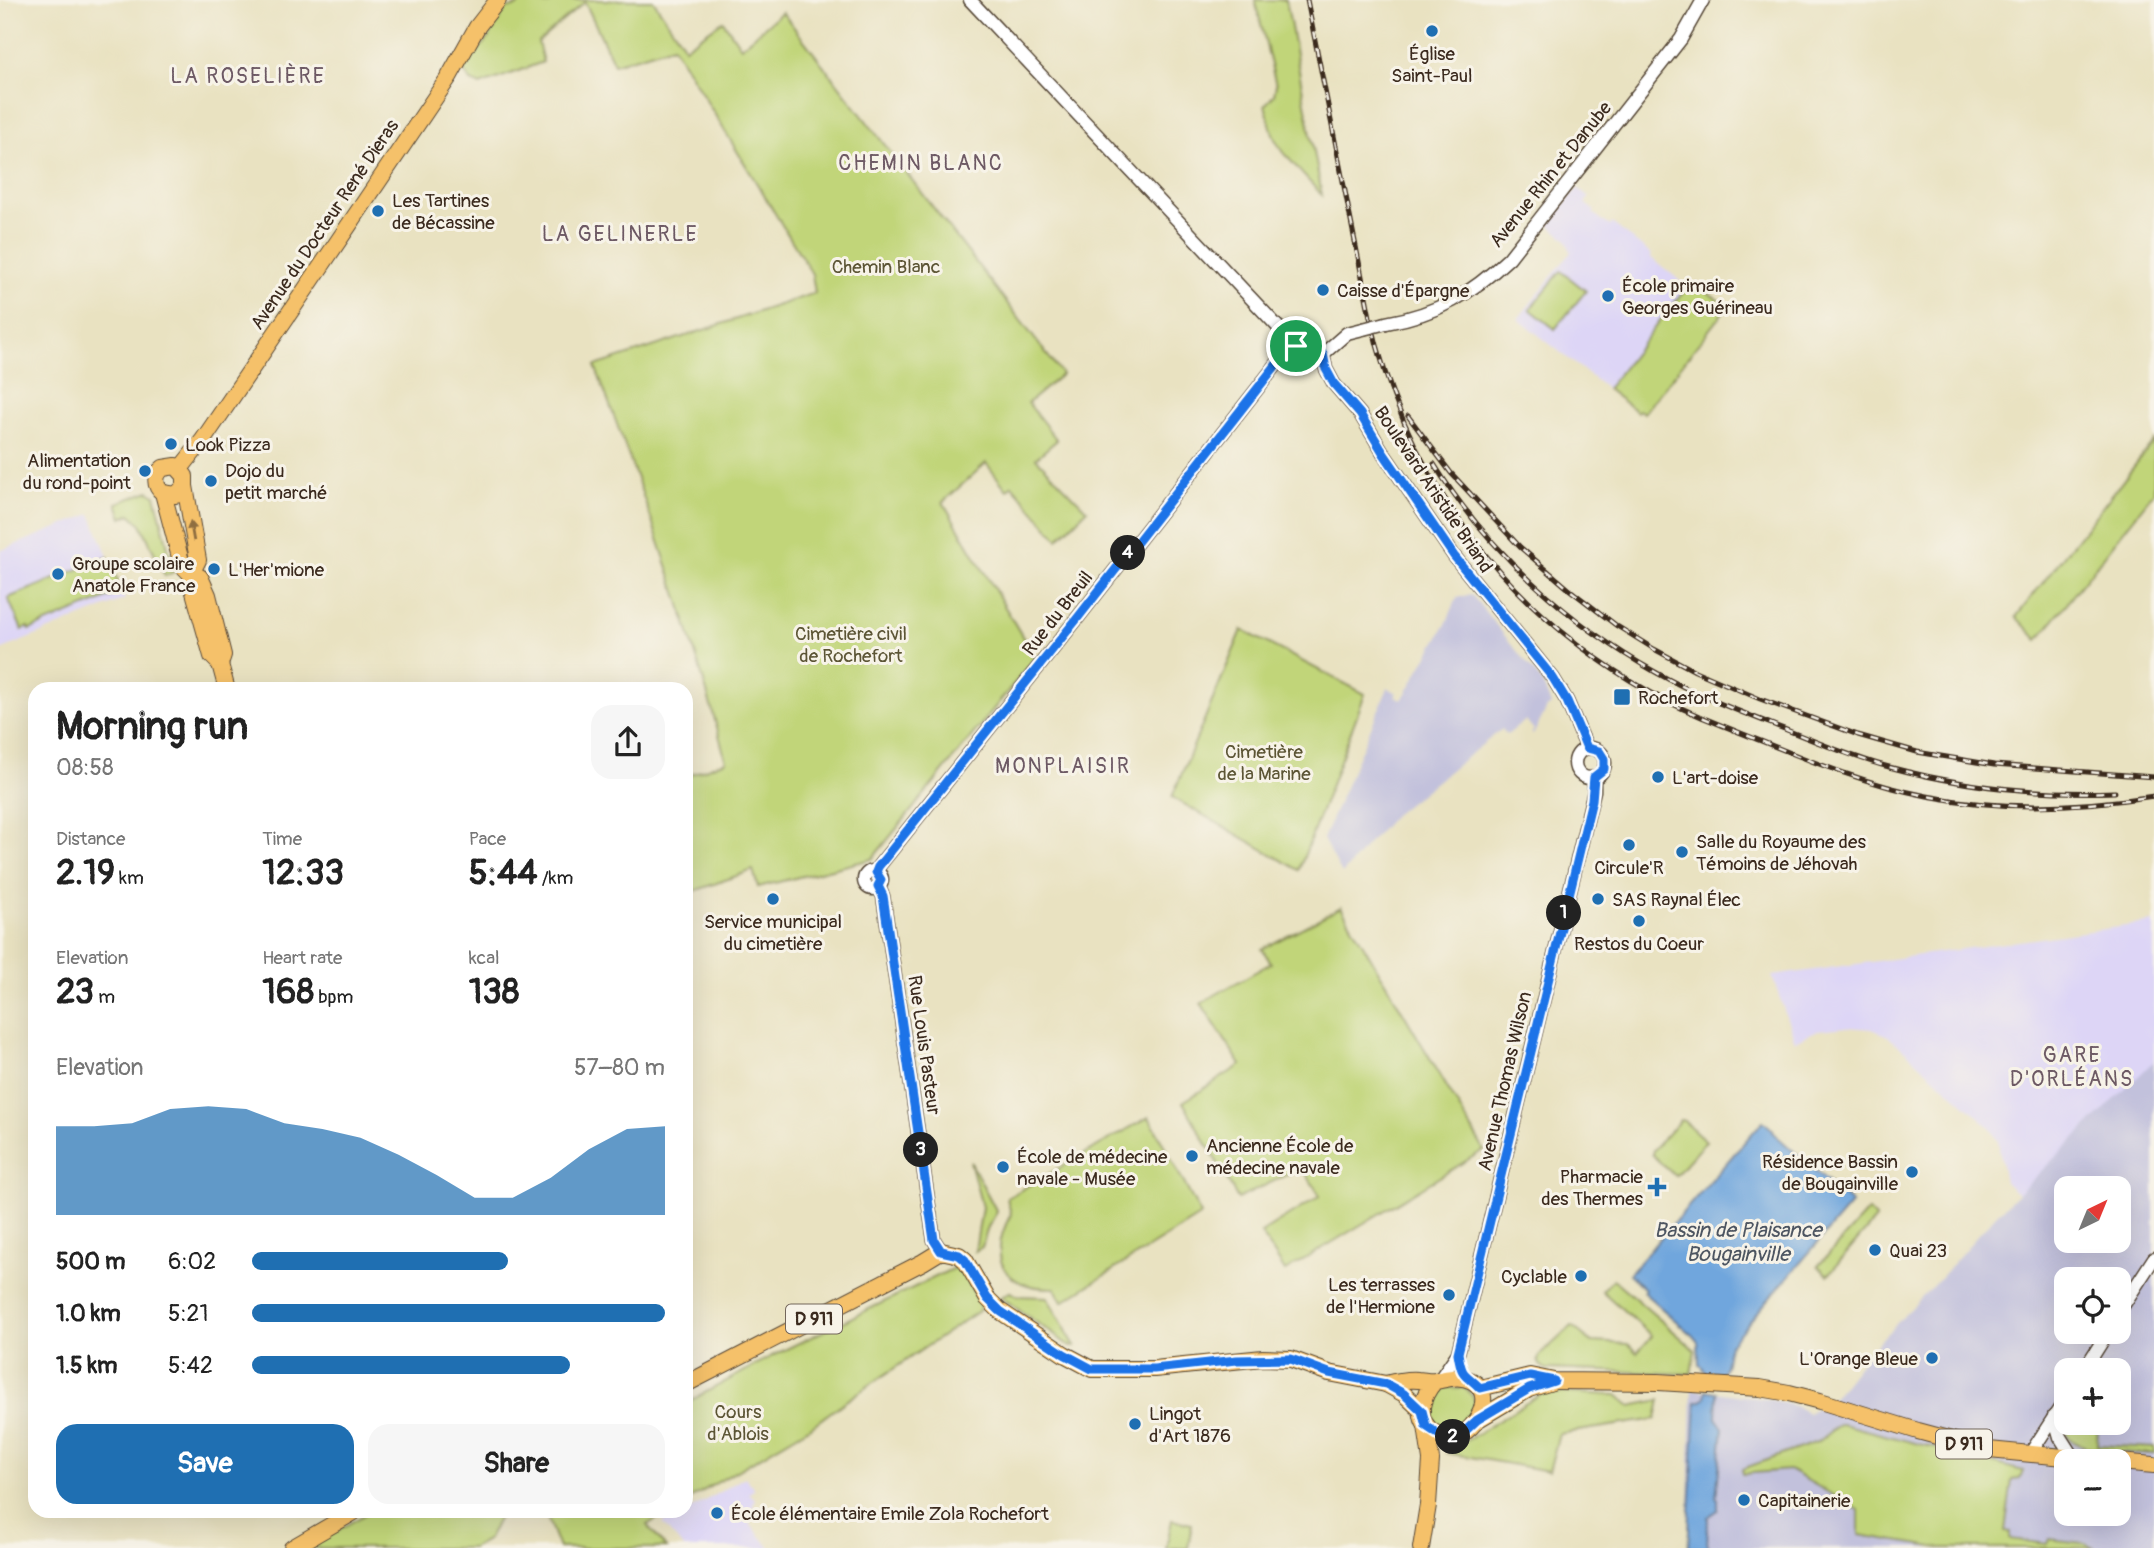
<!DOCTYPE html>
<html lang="en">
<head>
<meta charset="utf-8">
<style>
	:root { --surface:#fff; --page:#f6f6f6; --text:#222; --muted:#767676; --accent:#1f6fb2 }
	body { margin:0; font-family:Pangolin,sans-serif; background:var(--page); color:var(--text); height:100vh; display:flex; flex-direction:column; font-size:26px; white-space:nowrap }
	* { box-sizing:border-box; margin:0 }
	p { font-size:23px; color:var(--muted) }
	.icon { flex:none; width:38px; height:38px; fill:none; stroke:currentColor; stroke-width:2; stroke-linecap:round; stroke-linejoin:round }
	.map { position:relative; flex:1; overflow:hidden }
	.details { position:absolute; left:28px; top:682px; width:665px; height:836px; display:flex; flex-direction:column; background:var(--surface); border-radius:21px; box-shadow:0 7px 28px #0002 }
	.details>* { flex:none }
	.needle { width:46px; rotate:43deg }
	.controls { position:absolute; left:2054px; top:1176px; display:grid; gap:14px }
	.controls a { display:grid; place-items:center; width:77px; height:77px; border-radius:14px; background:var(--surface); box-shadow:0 7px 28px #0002; font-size:35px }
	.pin { position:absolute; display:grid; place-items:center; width:60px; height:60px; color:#fff; margin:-30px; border:4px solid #fff; border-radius:50%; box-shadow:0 2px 7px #0007 }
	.km { position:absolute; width:35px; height:35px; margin:-18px; border-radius:50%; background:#222; color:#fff; font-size:19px; line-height:35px; text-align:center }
	.round { display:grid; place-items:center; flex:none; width:74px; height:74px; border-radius:21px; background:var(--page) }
	.summary { display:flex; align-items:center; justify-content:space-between; height:119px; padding:0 28px }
	h1 { font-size:38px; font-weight:800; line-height:52px }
	.metrics { display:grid; grid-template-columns:repeat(3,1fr); gap:10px; height:119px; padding:7px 28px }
	.metrics div { display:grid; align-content:center }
	.metrics b { font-size:35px; font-weight:800 }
	.metrics small { font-size:19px; font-weight:400 }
	.metrics p { font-size:19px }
	.chart { height:196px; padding:14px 28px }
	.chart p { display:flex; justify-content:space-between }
	.chart svg { width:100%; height:126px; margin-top:7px; fill:var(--accent); opacity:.7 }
	.button { display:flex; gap:14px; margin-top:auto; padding:14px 28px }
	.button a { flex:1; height:80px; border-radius:21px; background:var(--accent); color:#fff; font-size:28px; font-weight:800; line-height:80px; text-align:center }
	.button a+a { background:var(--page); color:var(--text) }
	ul { padding:0 28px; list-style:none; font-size:23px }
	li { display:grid; grid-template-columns:112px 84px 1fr; align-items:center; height:52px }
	li i { height:18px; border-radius:9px; background:var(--accent) }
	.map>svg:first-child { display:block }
	.built { fill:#ddd5f6 }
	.industrial { fill:#c2c1dc; fill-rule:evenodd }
	.green { fill:#c1d579; stroke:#7e804c; stroke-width:2 }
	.water { fill:#6fa6dd; stroke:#55687e; stroke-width:2 }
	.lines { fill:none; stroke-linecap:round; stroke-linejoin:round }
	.minor-casing { stroke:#554636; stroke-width:15 }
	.major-casing { stroke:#554636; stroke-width:18 }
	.minor { stroke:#fff; stroke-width:12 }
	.major { stroke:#f5c16b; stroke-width:16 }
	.rail-casing { stroke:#3b2a1e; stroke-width:5 }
	.rail { stroke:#f7f3e8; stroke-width:2.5; stroke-dasharray:8; stroke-linecap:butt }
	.minor-bridge-casing { stroke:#554636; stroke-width:15; stroke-linecap:butt }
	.minor-bridge { stroke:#fff; stroke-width:12 }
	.oneway { fill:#8f6e41 }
	.route-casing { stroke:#fff; stroke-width:14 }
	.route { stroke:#1a73e8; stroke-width:9 }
	.poi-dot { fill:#1f6fb2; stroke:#f7f3e8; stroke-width:2.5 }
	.labels { text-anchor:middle; stroke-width:6; stroke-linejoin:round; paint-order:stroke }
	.shield { fill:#f7f3e8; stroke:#73665b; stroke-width:2 }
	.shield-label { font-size:18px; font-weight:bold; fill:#3b2a1e }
	.poi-label { font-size:19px; fill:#3b2a1e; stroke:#f7f3e8; text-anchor:start }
	.street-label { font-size:19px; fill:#3b2a1e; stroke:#f7f3e8 }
	.park-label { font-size:19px; fill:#5c5535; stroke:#f7f3e8 }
	.neighbourhood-label { font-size:21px; letter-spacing:2px; fill:#6d5964; stroke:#f7f3e8 }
	.water-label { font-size:21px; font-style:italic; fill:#4d5561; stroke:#f7f3e8 }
</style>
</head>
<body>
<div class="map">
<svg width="2154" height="1548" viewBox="0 0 2154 1548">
	<rect width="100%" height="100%" fill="#f7f3e8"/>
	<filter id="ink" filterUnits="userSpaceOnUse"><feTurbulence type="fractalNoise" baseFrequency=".0143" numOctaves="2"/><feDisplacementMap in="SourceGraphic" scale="14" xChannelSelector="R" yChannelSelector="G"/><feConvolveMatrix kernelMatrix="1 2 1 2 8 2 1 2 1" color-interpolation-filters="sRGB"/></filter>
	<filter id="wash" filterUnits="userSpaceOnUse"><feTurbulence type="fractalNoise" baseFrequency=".00686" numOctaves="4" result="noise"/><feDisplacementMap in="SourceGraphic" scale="28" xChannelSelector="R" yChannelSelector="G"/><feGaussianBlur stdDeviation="1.57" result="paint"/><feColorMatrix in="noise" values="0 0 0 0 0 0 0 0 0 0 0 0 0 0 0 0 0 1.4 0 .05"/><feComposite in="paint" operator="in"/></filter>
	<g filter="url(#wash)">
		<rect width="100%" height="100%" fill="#e9e2c1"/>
		<g class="built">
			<polygon points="1578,188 1589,197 1585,203 1595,211 1593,213 1610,226 1612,223 1652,255 1650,257 1688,287 1607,389 1518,319 1571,252 1566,239 1548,224"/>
			<polygon points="91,514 125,599 0,650 0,551"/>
			<polygon points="2154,922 2154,1072 2030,1205 2005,1182 1998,1141 1989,1126 1888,1036 1872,1029 1847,1027 1818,1030 1795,1041 1772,976"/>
			<polygon points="745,1477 755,1489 749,1493 755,1499 752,1510 744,1516 770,1548 684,1548 662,1523 675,1516 676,1518"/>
		</g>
		<g class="industrial">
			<polygon points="1471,594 1542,682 1551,705 1547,708 1533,735 1531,733 1534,730 1526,720 1507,735 1502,729 1394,815 1342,874 1323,839 1388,688 1397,693 1395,696 1402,700 1446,624 1457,598"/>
			<path d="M 2154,1061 L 2154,1548 L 1688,1548 L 1692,1389 L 1772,1400 L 1795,1406 L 1808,1413 L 1834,1397 L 1869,1352 L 1930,1289 L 1996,1215 ZM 2067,1188 L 2119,1188 L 2119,1241 L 2067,1241 ZM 2067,1279 L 2119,1279 L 2119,1332 L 2067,1332 ZM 2067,1370 L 2119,1370 L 2119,1423 L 2067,1423 ZM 2067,1461 L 2119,1461 L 2119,1514 L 2067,1514 Z"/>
		</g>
		<g class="green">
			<path d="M 522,0 L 537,0 L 546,5 L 550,4 L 551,0 L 653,0 L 685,47 L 723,21 L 741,47 L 782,12 L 1062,374 L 1028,403 L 1057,440 L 1036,458 L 1087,510 L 1058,539 L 1012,485 L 1007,490 L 986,463 L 943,502 L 1035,658 L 872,859 L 758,887 L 753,870 L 686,894 L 686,776 L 726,761 C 691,627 645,496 595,366 L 815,293 L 812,274 L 673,46 L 614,64 L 585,2 L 538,42 L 543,62 L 480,85 L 471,81 L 464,72 L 464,67 L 489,37 L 506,9 L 517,6 Z"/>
			<path d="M 1255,0 L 1286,0 L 1322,195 C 1306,178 1290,162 1277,143 C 1271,133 1269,117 1265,105 L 1274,95 L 1276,85 Z"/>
			<polygon points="1561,271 1586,291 1555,329 1530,309"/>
			<polygon points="1696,283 1727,307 1644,413 1639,410 1637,412 1607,389 1672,305 1688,287"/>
			<polygon points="2154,441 2154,492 2038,640 2016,617"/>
			<polygon points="149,491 155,495 174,572 165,576 141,524 130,514 122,518 117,503"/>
			<polygon points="108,557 122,592 29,630 28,627 22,630 8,598"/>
			<polygon points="1242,630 1365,694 1299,870 1172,797"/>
			<polygon points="1341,907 1484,1150 1285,1271 1261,1233 1320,1196 1302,1167 1238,1199 1183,1102 1241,1065 1201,1003 1271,963 1262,949"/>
			<path d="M 1149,1117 L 1201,1215 L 1062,1302 L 1055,1288 C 1004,1289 986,1260 1011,1214 L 1007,1198 Z"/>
			<polygon points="1680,1120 1684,1121 1706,1141 1675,1176 1652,1155 1653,1150"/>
			<polygon points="970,1161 997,1212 988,1227 982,1247 975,1251 982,1207"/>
			<polygon points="1868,1211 1876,1219 1828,1275 1818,1266"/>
			<polygon points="958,1266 981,1304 979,1311 843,1403 812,1426 686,1501 686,1403 774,1355"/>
			<polygon points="1613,1279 1695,1350 1691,1374 1546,1369 1540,1365 1538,1359 1540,1355 1572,1326 1592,1342 1628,1344 1637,1353 1652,1336 1602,1291"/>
			<polygon points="1010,1292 1018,1296 1047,1297 1075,1346 1071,1347 1001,1297"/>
			<path d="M 1443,1387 L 1464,1388 C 1488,1406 1468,1420 1450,1431 C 1426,1424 1428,1414 1433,1392 Z"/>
			<polygon points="1544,1392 1617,1395 1630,1406 1660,1400 1656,1419 1559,1434 1549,1471 1447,1453"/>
			<path d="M 2067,1420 L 2067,1423 L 2098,1423 L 2097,1445 L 2154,1448 L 2154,1454 C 2135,1452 2051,1455 2067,1420 Z"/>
			<polygon points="1842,1424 2023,1471 2020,1479 2012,1480 2005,1531 2011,1532 2010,1539 2047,1544 2049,1539 2084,1543 2093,1548 1939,1548 1859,1535 1859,1510 1789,1470 1742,1474 1742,1469 1817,1442 1837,1426"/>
			<polygon points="369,1512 496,1512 499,1517 488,1539 472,1548 307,1548"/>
			<polygon points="545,1512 668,1512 647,1525 666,1548 559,1548"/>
			<polygon points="1172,1520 1192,1524 1188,1548 1166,1548"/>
		</g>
		<g class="water">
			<path d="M 1763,1121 L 1773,1130 L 1772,1132 L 1852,1203 L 1730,1344 C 1725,1354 1729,1365 1721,1373 L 1706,1374 L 1702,1366 L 1699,1365 L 1698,1342 L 1693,1336 L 1643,1292 L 1645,1289 L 1629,1274 Z"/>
			<polygon points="1706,1390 1717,1392 1716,1418 1723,1428 1716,1498 1718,1500 1718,1510 1708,1517 1707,1548 1688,1548 1696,1402 1700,1402 1705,1398"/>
		</g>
	</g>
	<g filter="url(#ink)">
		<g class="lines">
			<g class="minor-casing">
				<g id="minor">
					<polyline points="970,0 1296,346 1310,352 1323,354"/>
					<path d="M 1386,323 C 1438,314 1471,294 1509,258 L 1681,39 L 1703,0"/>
					<polyline points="1323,354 1326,369 1334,384 1360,414 1384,454 1454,556 1553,678 1567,701 1587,748"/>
					<polyline points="1323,354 1347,333 1363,329"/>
					<circle cx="1590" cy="763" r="15"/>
					<circle cx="873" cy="880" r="9"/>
					<polyline points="876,872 878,867 1076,620 1287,351 1296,346"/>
					<polyline points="878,886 883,896 934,1240 941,1251"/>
					<polyline points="2119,1312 2154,1258"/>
					<polyline points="2084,1370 2108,1332"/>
					<polyline points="1440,1379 1458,1353 1594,791 1594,777"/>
					<polyline points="2054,1416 2060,1437 2074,1459"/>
					<polyline points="2030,1454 2067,1397"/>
				</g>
			</g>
			<g class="major-casing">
				<g id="major">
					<polyline points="180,469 203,440 322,265 449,77 477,27 498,0"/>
					<polyline points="185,486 198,560 191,574 194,592 212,656 220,664 227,690"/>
					<path d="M 163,493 L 176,495 L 185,486 L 185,476 L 176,466 L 163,468 C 154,475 154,486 163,493 L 182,565 L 191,574 L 200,577 L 208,595 L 223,655 L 220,664"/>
					<polyline points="686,1384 923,1262 941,1251 959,1255 965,1260 987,1298 1000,1311 1064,1354 1092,1369 1154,1369 1263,1358 1291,1359 1329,1373 1386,1384 1404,1394 1422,1411"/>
					<path d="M 1386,1384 C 1397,1381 1407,1379 1418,1380 C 1423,1380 1430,1382 1435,1381 C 1447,1379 1459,1374 1472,1381 C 1496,1394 1477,1431 1456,1436 C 1449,1438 1441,1436 1435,1433 C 1413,1420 1422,1396 1435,1381"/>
					<polyline points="1480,1388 1530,1376 1554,1381 1658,1382 1760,1388 1789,1393 1820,1401 1918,1431 1989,1450 2107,1461"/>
					<polyline points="1477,1420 1529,1389 1552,1382"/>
					<polyline points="2119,1462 2154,1465"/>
					<polyline points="292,1548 354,1512"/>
					<polyline points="1421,1548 1428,1505 1431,1460 1426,1426"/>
				</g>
			</g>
			<use href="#minor" class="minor"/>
			<use href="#major" class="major"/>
			<g class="rail-casing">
				<g id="rail">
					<path d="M 1307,0 L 1370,317 C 1406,478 1506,611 1650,692 C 1685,712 1724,726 1761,741 C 1815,763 1870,785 1927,796 C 2003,811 2078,808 2154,796"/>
					<polyline points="1408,416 1451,473 1520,547 1570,590 1617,626 1654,649 1695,671 1760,699 1858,735 1917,752 1994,765 2154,777"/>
					<path d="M 1434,464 C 1487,550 1570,625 1657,673 C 1696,695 1738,711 1779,727 C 1815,741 1851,757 1889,767 C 1963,787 2039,795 2115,792"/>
				</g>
			</g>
			<use href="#rail" class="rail"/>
			<g class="minor-bridge-casing">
				<polyline id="minor-bridge" points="1363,329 1386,323"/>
			</g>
			<use href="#minor-bridge" class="minor-bridge"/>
		</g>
		<defs><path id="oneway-solid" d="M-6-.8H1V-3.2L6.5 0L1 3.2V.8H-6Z" transform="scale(1.75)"/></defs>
		<use class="oneway" href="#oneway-solid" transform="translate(192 531) rotate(-100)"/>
	</g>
	<g class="lines" filter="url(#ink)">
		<g class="route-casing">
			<path id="route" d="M 1296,346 L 1310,352 L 1323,354 L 1326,369 L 1334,384 L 1360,414 L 1384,454 L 1454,556 L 1553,678 L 1567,701 L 1587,748 L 1599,751 L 1604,759 L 1604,769 L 1594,777 L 1592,800 L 1458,1353 C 1462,1378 1464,1372 1480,1388 L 1530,1376 L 1554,1381 L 1529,1389 L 1477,1420 L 1462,1434 L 1449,1437 L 1441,1436 L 1426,1426 L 1422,1411 L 1404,1394 L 1386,1384 L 1329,1373 L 1291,1359 L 1237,1360 L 1154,1369 L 1092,1369 L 1064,1354 L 1000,1311 L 987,1298 L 965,1260 L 959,1255 L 941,1251 L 934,1240 L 883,896 L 878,886 L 881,880 L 876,872 L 878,867 L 1076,620 L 1287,351 Z"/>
		</g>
		<use href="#route" class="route"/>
	</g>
	<g class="poi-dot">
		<circle cx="1432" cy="31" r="7"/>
		<circle cx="378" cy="211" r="7"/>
		<circle cx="1323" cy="290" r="7"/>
		<circle cx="1608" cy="296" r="7"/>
		<circle cx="171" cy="444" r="7"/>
		<circle cx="145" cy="471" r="7"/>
		<circle cx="211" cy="481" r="7"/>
		<circle cx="214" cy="569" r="7"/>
		<circle cx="58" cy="574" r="7"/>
		<rect x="1613" y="688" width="18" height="18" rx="3.5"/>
		<circle cx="1658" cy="777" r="7"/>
		<circle cx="1629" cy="845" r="7"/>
		<circle cx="1682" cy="852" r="7"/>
		<circle cx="773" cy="899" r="7"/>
		<circle cx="1598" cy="899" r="7"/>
		<circle cx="1639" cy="921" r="7"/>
		<circle cx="1192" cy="1156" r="7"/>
		<circle cx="1003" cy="1167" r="7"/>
		<circle cx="1912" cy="1172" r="7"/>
		<path d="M1653.5 1176.5h7v7h7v7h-7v7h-7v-7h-7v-7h7z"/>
		<circle cx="1875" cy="1250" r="7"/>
		<circle cx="1581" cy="1276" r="7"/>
		<circle cx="1449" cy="1295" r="7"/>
		<circle cx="1932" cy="1358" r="7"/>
		<circle cx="1135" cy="1424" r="7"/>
		<circle cx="1744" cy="1500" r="7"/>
		<circle cx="717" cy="1513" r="7"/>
	</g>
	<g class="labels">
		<g class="shield">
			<rect x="786" y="1304.5" width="56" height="29" rx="5"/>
			<rect x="1936" y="1429.5" width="56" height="29" rx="5"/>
		</g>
		<g class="shield-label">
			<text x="814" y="1325">D 911</text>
			<text x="1964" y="1450">D 911</text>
		</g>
		<g class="poi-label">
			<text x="1432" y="60" text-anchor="middle">Église<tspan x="1432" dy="22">Saint-Paul</tspan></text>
			<text x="392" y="207">Les Tartines<tspan x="392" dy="22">de Bécassine</tspan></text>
			<text x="1622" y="292">École primaire<tspan x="1622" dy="22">Georges Guérineau</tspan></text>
			<text x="1337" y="297">Caisse d'Épargne</text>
			<text x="185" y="451">Look Pizza</text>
			<text x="131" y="467" text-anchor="end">Alimentation<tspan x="131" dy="22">du rond-point</tspan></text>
			<text x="225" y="477">Dojo du<tspan x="225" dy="22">petit marché</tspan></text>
			<text x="72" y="570">Groupe scolaire<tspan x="72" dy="22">Anatole France</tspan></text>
			<text x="228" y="576">L'Her'mione</text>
			<text x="1638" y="704">Rochefort</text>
			<text x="1672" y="784">L'art-doise</text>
			<text x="1696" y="848">Salle du Royaume des<tspan x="1696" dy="22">Témoins de Jéhovah</tspan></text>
			<text x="1629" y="874" text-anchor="middle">Circule'R</text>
			<text x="1612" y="906">SAS Raynal Élec</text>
			<text x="773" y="928" text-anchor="middle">Service municipal<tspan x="773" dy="22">du cimetière</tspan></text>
			<text x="1639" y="950" text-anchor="middle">Restos du Coeur</text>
			<text x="1206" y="1152">Ancienne École de<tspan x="1206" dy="22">médecine navale</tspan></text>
			<text x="1017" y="1163">École de médecine<tspan x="1017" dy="22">navale - Musée</tspan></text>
			<text x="1898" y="1168" text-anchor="end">Résidence Bassin<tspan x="1898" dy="22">de Bougainville</tspan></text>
			<text x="1643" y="1183" text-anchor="end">Pharmacie<tspan x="1643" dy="22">des Thermes</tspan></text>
			<text x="1889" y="1257">Quai 23</text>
			<text x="1567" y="1283" text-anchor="end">Cyclable</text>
			<text x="1435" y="1291" text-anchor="end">Les terrasses<tspan x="1435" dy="22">de l'Hermione</tspan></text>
			<text x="1918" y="1365" text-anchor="end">L'Orange Bleue</text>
			<text x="1149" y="1420">Lingot<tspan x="1149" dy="22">d'Art 1876</tspan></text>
			<text x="1758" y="1507">Capitainerie</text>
			<text x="731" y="1520">École élémentaire Emile Zola Rochefort</text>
		</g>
		<g class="street-label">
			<text transform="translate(1550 174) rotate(-51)" y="7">Avenue Rhin et Danube</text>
			<text transform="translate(324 224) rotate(-56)" y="7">Avenue du Docteur René Dieras</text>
			<text transform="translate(1434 489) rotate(56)" y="7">Boulevard Aristide Briand</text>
			<text transform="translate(1057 613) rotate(-52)" y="7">Rue du Breuil</text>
			<text transform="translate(925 1045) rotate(82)" y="7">Rue Louis Pasteur</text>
			<text transform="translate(1504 1081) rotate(-77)" y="7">Avenue Thomas Wilson</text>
		</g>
		<g class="park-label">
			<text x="886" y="273">Chemin Blanc</text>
			<text x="851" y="640">Cimetière civil<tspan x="851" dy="22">de Rochefort</tspan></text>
			<text x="1264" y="758">Cimetière<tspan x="1264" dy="22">de la Marine</tspan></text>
			<text x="738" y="1418">Cours<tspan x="738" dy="22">d'Ablois</tspan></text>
		</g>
		<g class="neighbourhood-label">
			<text x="248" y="83">LA ROSELIÈRE</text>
			<text x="921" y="170">CHEMIN BLANC</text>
			<text x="620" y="241">LA GELINERLE</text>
			<text x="1063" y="773">MONPLAISIR</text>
			<text x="2072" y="1062">GARE<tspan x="2072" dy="24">D'ORLÉANS</tspan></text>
		</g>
		<g class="water-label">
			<text x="1738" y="1237">Bassin de Plaisance<tspan x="1738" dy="24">Bougainville</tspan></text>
		</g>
	</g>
</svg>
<div class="controls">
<a><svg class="needle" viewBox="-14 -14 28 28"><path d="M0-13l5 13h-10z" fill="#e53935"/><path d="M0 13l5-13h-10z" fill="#767676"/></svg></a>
<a><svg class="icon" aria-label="locate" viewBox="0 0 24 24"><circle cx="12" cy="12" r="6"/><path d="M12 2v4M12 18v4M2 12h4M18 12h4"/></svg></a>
<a>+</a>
<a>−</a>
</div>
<div class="pin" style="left:1296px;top:346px;background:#1e9e55"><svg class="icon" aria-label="arrive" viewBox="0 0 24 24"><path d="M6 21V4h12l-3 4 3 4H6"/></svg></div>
<b class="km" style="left:1564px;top:913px">1</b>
<b class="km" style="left:1453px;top:1437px">2</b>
<b class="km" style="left:921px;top:1150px">3</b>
<b class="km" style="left:1128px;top:553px">4</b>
<section class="details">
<div class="summary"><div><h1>Morning run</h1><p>08:58</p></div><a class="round"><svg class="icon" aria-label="share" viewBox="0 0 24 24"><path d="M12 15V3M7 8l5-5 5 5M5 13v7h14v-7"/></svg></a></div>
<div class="metrics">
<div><p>Distance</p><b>2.19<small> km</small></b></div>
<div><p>Time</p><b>12:33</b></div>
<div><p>Pace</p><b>5:44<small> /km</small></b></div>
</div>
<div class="metrics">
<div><p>Elevation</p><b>23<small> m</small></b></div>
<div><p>Heart rate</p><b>168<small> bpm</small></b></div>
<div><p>kcal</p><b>138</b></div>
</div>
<div class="chart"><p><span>Elevation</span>57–80 m</p>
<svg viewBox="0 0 160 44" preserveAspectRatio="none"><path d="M0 44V13L10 13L20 12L30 7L40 6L50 7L60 12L70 14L80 17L90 23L100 30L110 38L120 38L130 31L140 21L150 14L160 13V44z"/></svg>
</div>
<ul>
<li><b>500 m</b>6:02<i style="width:62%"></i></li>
<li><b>1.0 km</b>5:21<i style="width:100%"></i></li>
<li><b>1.5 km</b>5:42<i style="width:77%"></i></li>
</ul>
<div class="button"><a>Save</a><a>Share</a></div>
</section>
</div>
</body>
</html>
